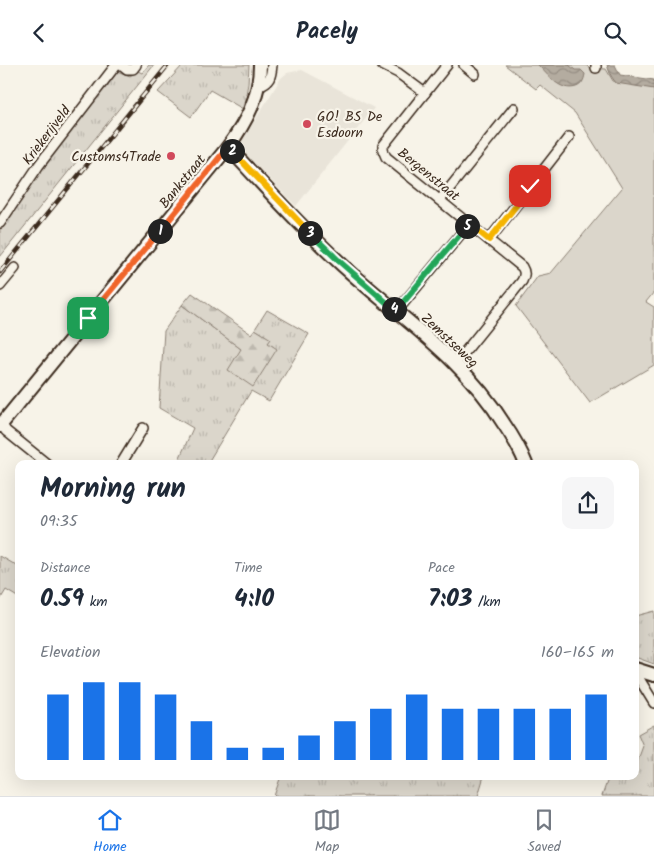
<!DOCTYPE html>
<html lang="en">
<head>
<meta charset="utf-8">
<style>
	:root { --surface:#fff; --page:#f6f6f7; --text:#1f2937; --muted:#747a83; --line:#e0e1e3; --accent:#1a73e8 }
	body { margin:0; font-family:Kalam,sans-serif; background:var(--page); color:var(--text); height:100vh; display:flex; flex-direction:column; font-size:19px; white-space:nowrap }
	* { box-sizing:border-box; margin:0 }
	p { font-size:16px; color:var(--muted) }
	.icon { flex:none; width:28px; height:28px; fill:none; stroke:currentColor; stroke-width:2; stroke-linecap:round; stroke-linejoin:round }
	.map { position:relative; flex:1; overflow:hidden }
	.sheet { position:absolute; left:15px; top:395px; width:624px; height:320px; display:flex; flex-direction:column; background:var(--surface); border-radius:10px; box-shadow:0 5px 20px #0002 }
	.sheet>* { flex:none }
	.pin { position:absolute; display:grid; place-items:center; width:42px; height:42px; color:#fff; margin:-21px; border-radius:10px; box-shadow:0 2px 8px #0006 }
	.km { position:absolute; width:25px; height:25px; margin:-12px; border-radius:50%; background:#222; color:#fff; font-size:14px; line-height:25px; text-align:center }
	.round { display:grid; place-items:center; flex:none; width:52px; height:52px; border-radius:10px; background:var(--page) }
	.summary { display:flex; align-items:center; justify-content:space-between; height:85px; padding:0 25px }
	h1 { font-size:28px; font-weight:800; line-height:38px }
	.stats { display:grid; grid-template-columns:repeat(3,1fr); gap:8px; height:85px; padding:5px 25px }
	.stats div { display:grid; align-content:center }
	.stats b { font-size:25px; font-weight:800 }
	.stats small { font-size:14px; font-weight:400 }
	.stats p { font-size:14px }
	.chart { height:140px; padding:10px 25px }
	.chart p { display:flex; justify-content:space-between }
	.chart svg { width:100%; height:90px; margin-top:5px; stroke:var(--accent); stroke-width:6 }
	header { display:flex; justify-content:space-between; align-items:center; height:65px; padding:0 25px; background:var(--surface); font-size:22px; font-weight:800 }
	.tab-bar { display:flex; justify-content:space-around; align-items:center; height:70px; border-top:1px solid var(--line); background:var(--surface); font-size:14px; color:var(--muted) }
	.tab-bar a { display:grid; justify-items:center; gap:2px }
	.tab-bar .current { color:var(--accent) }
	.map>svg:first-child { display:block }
	.built { fill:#e9e4d9 }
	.grass { fill:url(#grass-tufts); stroke:#8b8074 }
	.forest { fill:url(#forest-firs); stroke:#8b8074 }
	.green { fill:#dbd6cb; stroke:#8b8074 }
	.water { fill:url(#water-waves); stroke:#84786c }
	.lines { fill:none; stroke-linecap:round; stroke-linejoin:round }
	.street-casing { stroke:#3b2a1e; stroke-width:12 }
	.secondary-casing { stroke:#3b2a1e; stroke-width:16 }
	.street { stroke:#f7f3e8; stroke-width:9 }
	.secondary { stroke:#f7f3e8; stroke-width:12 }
	.rail-casing { stroke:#3b2a1e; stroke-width:4.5 }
	.rail { stroke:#f7f3e8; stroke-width:2.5; stroke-dasharray:8; stroke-linecap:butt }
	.split-1-casing { stroke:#fff; stroke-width:10 }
	.split-2-casing { stroke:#fff; stroke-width:10 }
	.split-3-casing { stroke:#fff; stroke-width:10 }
	.split-4-casing { stroke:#fff; stroke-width:10 }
	.split-5-casing { stroke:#fff; stroke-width:10 }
	.split-6-casing { stroke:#fff; stroke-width:10 }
	.split-1 { stroke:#f0652b; stroke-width:6 }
	.split-2 { stroke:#f0652b; stroke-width:6 }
	.split-3 { stroke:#f5b400; stroke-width:6 }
	.split-4 { stroke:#22a559; stroke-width:6 }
	.split-5 { stroke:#22a559; stroke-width:6 }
	.split-6 { stroke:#f5b400; stroke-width:6 }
	.poi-dot { fill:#d1495b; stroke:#f7f3e8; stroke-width:2 }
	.labels { text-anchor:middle; stroke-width:4.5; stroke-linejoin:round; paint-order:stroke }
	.poi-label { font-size:14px; fill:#3b2a1e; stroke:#f7f3e8; text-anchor:start }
	.street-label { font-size:14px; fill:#3b2a1e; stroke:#f7f3e8 }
</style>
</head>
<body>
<header><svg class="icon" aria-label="back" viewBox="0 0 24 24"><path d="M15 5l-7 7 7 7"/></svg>Pacely<svg class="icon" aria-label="search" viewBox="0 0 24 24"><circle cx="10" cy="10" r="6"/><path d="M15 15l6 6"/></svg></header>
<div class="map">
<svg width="654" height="731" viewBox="0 0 654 731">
	<defs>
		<pattern id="grass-tufts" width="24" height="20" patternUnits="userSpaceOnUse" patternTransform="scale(1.25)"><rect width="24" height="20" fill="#dbd6cb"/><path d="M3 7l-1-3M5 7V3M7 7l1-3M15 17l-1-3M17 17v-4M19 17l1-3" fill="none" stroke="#bdb8ae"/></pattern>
		<pattern id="forest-firs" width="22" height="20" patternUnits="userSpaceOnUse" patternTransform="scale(1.25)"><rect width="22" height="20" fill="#dbd6cb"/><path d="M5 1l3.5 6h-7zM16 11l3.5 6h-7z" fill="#bdb8ae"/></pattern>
		<pattern id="water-waves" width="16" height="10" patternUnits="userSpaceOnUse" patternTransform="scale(1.25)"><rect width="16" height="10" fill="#b4aca0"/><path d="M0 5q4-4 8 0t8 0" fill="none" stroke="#948c82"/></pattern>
	</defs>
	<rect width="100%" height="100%" fill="#f7f3e8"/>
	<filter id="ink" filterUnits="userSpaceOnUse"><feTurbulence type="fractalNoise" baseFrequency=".02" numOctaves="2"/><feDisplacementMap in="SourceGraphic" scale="10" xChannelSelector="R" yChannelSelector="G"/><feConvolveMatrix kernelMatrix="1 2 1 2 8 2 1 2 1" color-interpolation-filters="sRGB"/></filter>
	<g filter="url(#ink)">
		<polygon class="built" points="302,5 374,43 296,141 243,87 241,78 281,13 287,8"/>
		<g class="grass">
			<polygon points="149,0 154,0 0,192 0,163 52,89 117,6 130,11 138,6 142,8"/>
			<polygon points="183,0 249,0 248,19 243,44 210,25 191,52 158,27"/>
			<polygon points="182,240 241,284 268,278 270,274 255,264 267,245 309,269 269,336 251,326 207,399 177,399 193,363 159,343 164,266"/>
			<polygon points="0,491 19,502 19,533 6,525 0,535"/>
			<polygon points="654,546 654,599 635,592 635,551"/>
			<polygon points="654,660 654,731 602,731 609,711 635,711 635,703 643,681 638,669"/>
			<polygon points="281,711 484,711 478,731 274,731"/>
		</g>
		<polygon class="forest" points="192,228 251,269 255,264 271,274 268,278 277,284 253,322 228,305 241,284 182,240"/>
		<polygon class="green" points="505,0 586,0 589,3 606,4 613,16 654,23 654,227 646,237 654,242 654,300 590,338 516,241 538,211 551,208 622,123 575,48 540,20 536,24"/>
		<g class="water">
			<path d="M 538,0 L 569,0 L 575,5 L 581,5 L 585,9 C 584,15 582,20 576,22 C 560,27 548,10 538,0 Z"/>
			<polygon points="607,0 615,0 620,10 654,15 654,24 616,18 611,11"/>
		</g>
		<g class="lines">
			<g class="street-casing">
				<g id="street">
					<polyline points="122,0 127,4 133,4 136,0"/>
					<polyline points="382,0 398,8 425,28"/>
					<path d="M 447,0 L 383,81 L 383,85 L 386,92 L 522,202 C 525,207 525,210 522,216 L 456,298"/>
					<polyline points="464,0 475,9"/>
					<polyline points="596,0 596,3"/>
					<path d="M 258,21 C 270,17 271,12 272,0"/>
					<polyline points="440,135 514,43"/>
					<polyline points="0,158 39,100 116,0"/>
					<polyline points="489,175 569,72"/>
					<polyline points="0,221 15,203"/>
					<polyline points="397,246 469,159"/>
					<polyline points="0,357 6,366 47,399"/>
					<polyline points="121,399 143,363"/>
					<polyline points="635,607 654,638"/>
				</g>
			</g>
			<g class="secondary-casing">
				<g id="secondary">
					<path d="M 228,82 C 264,121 300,161 339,197 C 396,250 463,292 504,359 C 513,372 520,384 526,399"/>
					<path d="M 0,361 L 228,82 C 246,57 260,32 260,0"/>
					<polyline points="635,604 654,610"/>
				</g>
			</g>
			<use href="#street" class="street"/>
			<use href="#secondary" class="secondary"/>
			<g class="rail-casing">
				<polyline id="rail" points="0,207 168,0"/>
			</g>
			<use href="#rail" class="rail"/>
		</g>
	</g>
	<g class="lines" filter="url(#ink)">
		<g class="split-1-casing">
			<polyline id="split-1" points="88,253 160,166"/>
		</g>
		<g class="split-2-casing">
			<polyline id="split-2" points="160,166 228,82 232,86"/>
		</g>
		<g class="split-3-casing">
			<polyline id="split-3" points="232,86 310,168"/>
		</g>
		<g class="split-4-casing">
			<polyline id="split-4" points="310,168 340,197 394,244"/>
		</g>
		<g class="split-5-casing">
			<polyline id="split-5" points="394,244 396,246 467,161"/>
		</g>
		<g class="split-6-casing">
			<polyline id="split-6" points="467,161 469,159 489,175 519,137 530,121"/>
		</g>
		<use href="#split-1" class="split-1"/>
		<use href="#split-2" class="split-2"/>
		<use href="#split-3" class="split-3"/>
		<use href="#split-4" class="split-4"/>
		<use href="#split-5" class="split-5"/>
		<use href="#split-6" class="split-6"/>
	</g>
	<g class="poi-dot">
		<circle cx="307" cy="59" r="5"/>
		<circle cx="171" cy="91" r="5"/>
	</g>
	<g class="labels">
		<g class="poi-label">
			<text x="317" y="56">GO! BS De<tspan x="317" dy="16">Esdoorn</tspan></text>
			<text x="161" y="96" text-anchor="end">Customs4Trade</text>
		</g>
		<g class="street-label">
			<text transform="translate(46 70) rotate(-53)" y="5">Kriekerijveld</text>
			<text transform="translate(429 109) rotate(39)" y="5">Bergenstraat</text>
			<text transform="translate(182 116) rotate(-51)" y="5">Bankstraat</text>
			<text transform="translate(450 275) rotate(43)" y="5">Zemstseweg</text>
		</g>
	</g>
</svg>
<div class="pin" style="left:88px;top:253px;background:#1e9e55"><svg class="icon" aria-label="arrive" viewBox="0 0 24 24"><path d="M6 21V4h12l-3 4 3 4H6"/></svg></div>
<div class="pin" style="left:530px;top:121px;background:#d93025"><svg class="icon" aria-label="check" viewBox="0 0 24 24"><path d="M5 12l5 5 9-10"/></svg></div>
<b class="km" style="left:160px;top:166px">1</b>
<b class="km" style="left:232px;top:86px">2</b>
<b class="km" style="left:310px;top:168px">3</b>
<b class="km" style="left:394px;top:244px">4</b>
<b class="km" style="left:467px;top:161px">5</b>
<section class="sheet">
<div class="summary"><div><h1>Morning run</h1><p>09:35</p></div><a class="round"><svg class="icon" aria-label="share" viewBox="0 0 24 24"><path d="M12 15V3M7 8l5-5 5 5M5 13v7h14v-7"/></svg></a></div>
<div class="stats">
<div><p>Distance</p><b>0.59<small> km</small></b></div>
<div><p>Time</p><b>4:10</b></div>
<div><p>Pace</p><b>7:03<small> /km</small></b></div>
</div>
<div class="chart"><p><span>Elevation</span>160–165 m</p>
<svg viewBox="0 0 160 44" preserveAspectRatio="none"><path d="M5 44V12M15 44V6M25 44V6M35 44V12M45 44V25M55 44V38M65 44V38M75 44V32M85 44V25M95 44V19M105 44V12M115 44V19M125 44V19M135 44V19M145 44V19M155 44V12"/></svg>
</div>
</section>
</div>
<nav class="tab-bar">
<a class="current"><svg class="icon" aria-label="home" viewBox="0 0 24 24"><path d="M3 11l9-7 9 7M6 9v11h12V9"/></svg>Home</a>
<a><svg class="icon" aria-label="map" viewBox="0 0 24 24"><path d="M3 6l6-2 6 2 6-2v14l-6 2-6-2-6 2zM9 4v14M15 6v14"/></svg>Map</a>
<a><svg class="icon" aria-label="saved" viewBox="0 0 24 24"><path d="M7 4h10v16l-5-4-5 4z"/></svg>Saved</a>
</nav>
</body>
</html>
